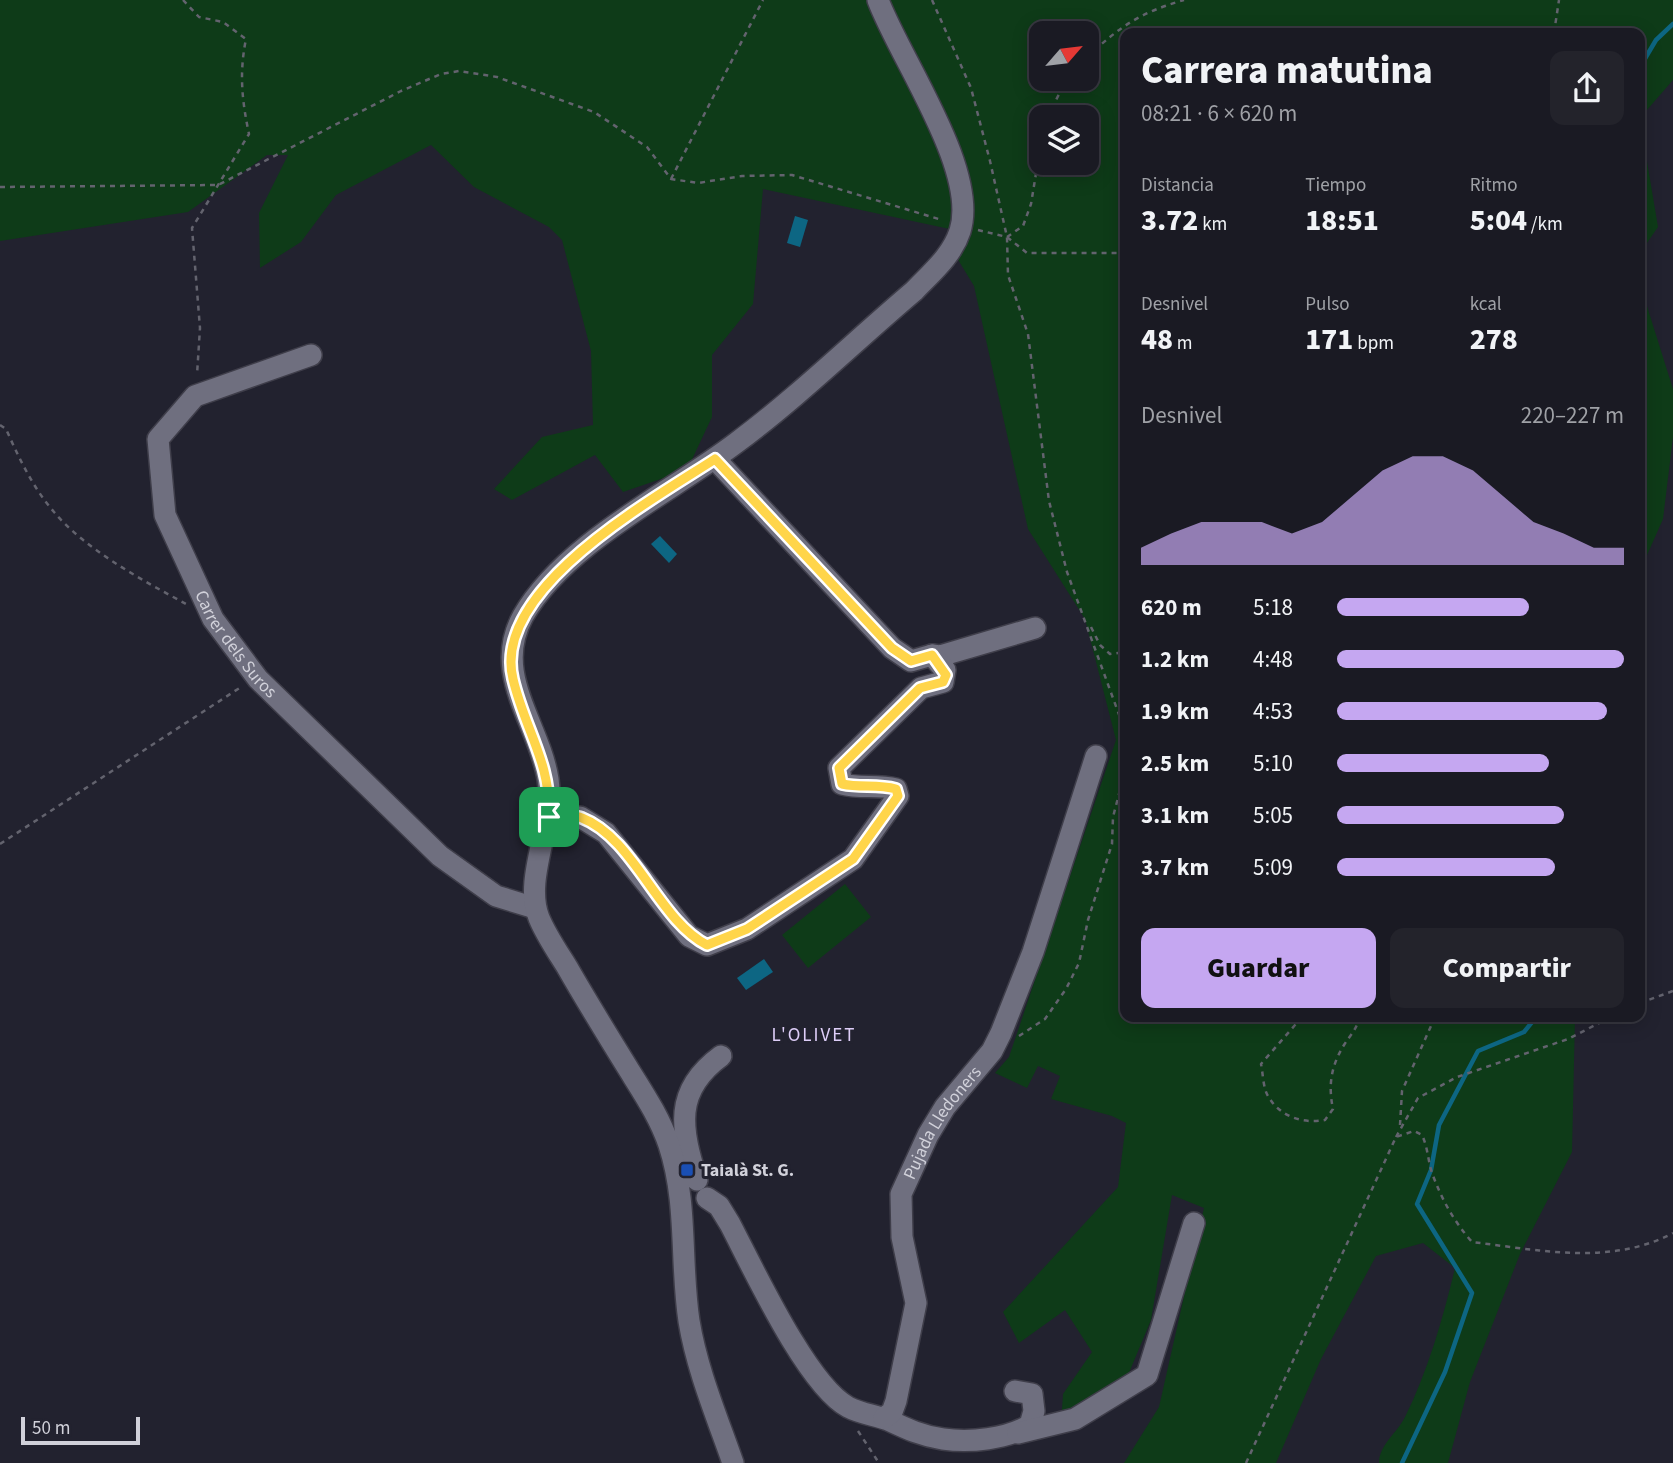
<!DOCTYPE html>
<html lang="es">
<head>
<meta charset="utf-8">
<style>
	:root { --surface:#1a1a23; --page:#23232b; --text:#f1f3f6; --muted:#9fa1a6; --line:#383841; --accent:#c5a7f1 }
	body { margin:0; font-family:"Source Sans 3",sans-serif; background:var(--page); color:var(--text); height:100vh; display:flex; flex-direction:column; font-size:26px; white-space:nowrap }
	* { box-sizing:border-box; margin:0 }
	p { font-size:23px; color:var(--muted) }
	.icon { flex:none; width:38px; height:38px; fill:none; stroke:currentColor; stroke-width:2; stroke-linecap:round; stroke-linejoin:round }
	.map { position:relative; flex:1; overflow:hidden }
	.details { position:absolute; left:1120px; top:28px; width:525px; height:994px; display:flex; flex-direction:column; background:var(--surface); border-radius:14px; box-shadow:0 4px 18px #0003,0 0 0 2px var(--line) }
	.details>* { flex:none }
	.needle { width:46px; rotate:62deg }
	.buttons { position:absolute; left:1029px; top:21px; display:grid; gap:14px }
	.buttons a { display:grid; place-items:center; width:70px; height:70px; border-radius:14px; background:var(--surface); box-shadow:0 4px 18px #0003,0 0 0 2px var(--line); font-size:35px }
	.scale { position:absolute; left:21px; bottom:18px; width:119px; box-sizing:border-box; padding-left:7px; border:4px solid #d1d1da; border-top:0; font-size:19px; line-height:24px; white-space:nowrap; color:#d1d1da; -webkit-text-stroke:5px #22222f; paint-order:stroke }
	.pin { position:absolute; display:grid; place-items:center; width:60px; height:60px; color:#fff; margin:-30px; border-radius:14px; box-shadow:0 4px 10px #0006 }
	.round { display:grid; place-items:center; flex:none; width:74px; height:74px; border-radius:14px; background:var(--page) }
	.headline { display:flex; align-items:center; justify-content:space-between; height:119px; padding:0 21px }
	h1 { font-size:38px; font-weight:800; line-height:52px }
	.metrics { display:grid; grid-template-columns:repeat(3,1fr); gap:10px; height:119px; padding:7px 21px }
	.metrics div { display:grid; align-content:center }
	.metrics b { font-size:30px; font-weight:800 }
	.metrics small { font-size:19px; font-weight:400 }
	.metrics p { font-size:19px }
	.chart { height:196px; padding:14px 21px }
	.chart p { display:flex; justify-content:space-between }
	.chart svg { width:100%; height:126px; margin-top:7px; fill:var(--accent); opacity:.7 }
	.cta { display:flex; gap:14px; margin-top:auto; padding:14px 21px }
	.cta a { flex:1; height:80px; border-radius:14px; background:var(--accent); color:#111; font-size:28px; font-weight:800; line-height:80px; text-align:center }
	.cta a+a { background:var(--page); color:var(--text) }
	ul { padding:0 21px; list-style:none; font-size:23px }
	li { display:grid; grid-template-columns:112px 84px 1fr; align-items:center; height:52px }
	li i { height:18px; border-radius:9px; background:var(--accent) }
	.map>svg:first-child { display:block }
	.green { fill:#0e3b18; fill-rule:evenodd }
	.water { fill:#0d6683 }
	.lines { fill:none; stroke-linecap:round; stroke-linejoin:round }
	.stream { stroke:#0d6683; stroke-width:4.5 }
	.minor-casing { stroke:#3f3e4a; stroke-width:24 }
	.path { stroke:#63636e; stroke-width:2.5; stroke-dasharray:5 5; stroke-linecap:butt }
	.minor { stroke:#6f6f7f; stroke-width:21 }
	.route-casing { stroke:#fff; stroke-width:14 }
	.route { stroke:#ffd54a; stroke-width:9 }
	.transit-dot { fill:#1a4fb4; stroke:#22222f; stroke-width:2.5 }
	.labels { text-anchor:middle; stroke-width:6; stroke-linejoin:round; paint-order:stroke }
	.street-label { font-size:18px; fill:#d1d1da; stroke:#22222f }
	.poi-label { font-size:18px; font-weight:bold; fill:#d1d1da; stroke:#22222f; text-anchor:start }
	.neighbourhood-label { font-size:19px; letter-spacing:2px; fill:#decef8; stroke:#22222f }
</style>
</head>
<body>
<div class="map">
<svg width="1673" height="1463" viewBox="0 0 1673 1463">
	<rect width="100%" height="100%" fill="#22222f"/>
	<g class="green">
		<path d="M 0,0 L 1673,0 L 1673,80 L 1640,118 L 1640,33 L 1125,33 L 1125,1017 L 1575,1017 L 1572,1152 L 1520,1254 L 1470,1382 L 1448,1463 L 1379,1463 C 1379,1445 1397,1433 1405,1417 C 1428,1371 1443,1318 1455,1268 L 1423,1243 L 1376,1256 L 1321,1359 L 1276,1463 L 1124,1463 L 1159,1407 L 1204,1208 L 1172,1195 L 1151,1320 L 1126,1380 L 1061,1424 L 1063,1394 L 1092,1352 L 1065,1310 L 1019,1343 L 1003,1312 L 1118,1187 L 1126,1123 L 1112,1116 L 1051,1099 L 1060,1076 L 1038,1066 L 1027,1088 L 995,1073 L 1009,1057 L 1116,740 L 1085,619 L 1028,529 L 974,286 L 957,258 L 959,231 L 763,189 L 753,304 L 712,355 L 712,417 L 687,470 L 623,492 L 595,455 L 512,500 L 494,489 L 542,437 L 593,425 L 591,351 L 562,240 L 549,227 L 474,187 L 431,145 L 336,195 L 301,242 L 260,268 L 259,213 L 288,155 L 267,155 L 188,212 L 0,241 ZM 1041,33 L 1087,33 L 1087,79 L 1041,79 ZM 1041,117 L 1087,117 L 1087,163 L 1041,163 Z"/>
		<polygon points="1640,120 1658,227 1640,253"/>
		<polygon points="1640,284 1673,389 1673,437 1663,519 1640,571"/>
		<polygon points="845,884 871,917 808,968 782,935"/>
	</g>
	<g class="water">
		<polygon points="795,216 808,220 800,247 787,243"/>
		<polygon points="660,536 677,554 669,563 651,544"/>
		<polygon points="764,959 773,972 746,990 737,978"/>
	</g>
	<g class="lines">
		<g class="stream">
			<polyline points="1640,67 1656,40 1673,24"/>
			<polyline points="1402,1463 1445,1372 1472,1293 1417,1204 1431,1170 1439,1125 1478,1051 1524,1032 1536,1017"/>
		</g>
		<g class="minor-casing">
			<g id="minor">
				<path id="s1" d="M 311,355 L 195,396 L 158,439 L 165,515 L 213,619 L 258,679 L 440,856 L 496,896 L 535,908"/>
				<polyline points="715,459 892,648 911,661 932,655 940,656 1035,628"/>
				<path d="M 549,817 L 580,817 L 606,833 L 689,936 L 707,945 L 747,929 L 853,859 L 898,796 L 896,789 C 877,784 861,789 842,784 L 839,768 L 921,688 L 943,682 L 945,670 L 932,655"/>
				<path d="M 697,1180 C 681,1129 673,1091 721,1056"/>
				<path d="M 707,1198 L 719,1206 L 730,1224 C 753,1268 807,1385 848,1407 C 861,1414 875,1415 888,1420 C 907,1429 922,1436 943,1439 C 970,1443 1007,1439 1030,1425 L 1034,1411 L 1032,1394 L 1015,1391"/>
				<path id="s2" d="M 884,1418 L 892,1412 L 896,1401 L 916,1303 L 902,1237 L 901,1194 L 928,1135 L 945,1107 L 992,1051 L 1001,1033 L 1033,952 L 1096,756"/>
				<polyline points="1018,1433 1075,1419 1147,1375 1194,1223"/>
				<path d="M 733,1463 C 717,1417 697,1370 689,1321 C 680,1262 688,1203 669,1145 C 660,1118 644,1094 629,1070 C 608,1036 587,1002 567,967 C 557,951 546,935 539,918 C 523,878 555,825 548,779 C 539,723 491,674 523,616 C 565,543 670,493 736,443 C 798,397 855,341 914,291 C 931,273 952,256 960,231 C 979,170 900,59 878,0"/>
			</g>
		</g>
		<g class="path">
			<path d="M 183,0 L 199,17 L 223,22 L 246,39 C 239,73 242,101 249,134 L 192,228 L 200,328 L 197,375"/>
			<polyline points="932,0 971,88 990,161 1007,237 1008,275 1028,334 1049,501 1067,572 1125,731"/>
			<polyline points="1554,33 1559,0"/>
			<path d="M 1087,57 C 1121,26 1139,13 1184,0"/>
			<polyline points="1047,117 1067,79"/>
			<polyline points="671,179 763,0"/>
			<polyline points="0,187 218,185 401,91 441,74 459,71 497,77 594,112 647,147 671,179 698,183 742,176 792,175 942,220"/>
			<polyline points="978,230 1007,237 1027,253 1125,253"/>
			<polyline points="1007,237 1023,226 1031,204 1041,143"/>
			<path d="M 0,425 L 6,429 C 19,458 33,488 54,512 C 86,550 142,580 186,604"/>
			<polyline points="1091,627 1100,645 1110,654 1125,652"/>
			<polyline points="0,844 241,687"/>
			<polyline points="1640,1003 1673,991"/>
			<path d="M 1302,1017 L 1261,1064 C 1263,1073 1263,1088 1268,1096 C 1280,1117 1303,1124 1325,1120 L 1333,1109 C 1328,1085 1331,1066 1344,1045 C 1350,1035 1357,1030 1359,1017"/>
			<polyline points="1019,1036 1045,1019 1066,989 1079,963 1088,920 1112,844 1113,817 1125,771"/>
			<polyline points="1400,1125 1402,1091 1435,1017"/>
			<polyline points="1396,1137 1418,1098 1457,1077 1568,1039 1611,1017"/>
			<polyline points="858,1431 879,1463"/>
			<path d="M 1246,1463 L 1396,1137 L 1414,1131 L 1422,1135 C 1428,1148 1428,1161 1432,1173 C 1442,1200 1453,1220 1472,1242 C 1538,1250 1611,1266 1673,1233"/>
		</g>
		<use href="#minor" class="minor"/>
	</g>
	<g class="lines">
		<g class="route-casing">
			<path id="route" d="M 715,459 L 892,648 L 911,661 L 932,655 L 946,675 L 943,682 L 920,688 L 839,768 L 842,784 C 861,788 877,784 896,789 L 898,796 L 853,859 L 747,929 L 707,945 C 659,921 634,838 582,818 C 573,814 559,817 549,817 C 551,762 525,730 513,679 C 491,589 652,500 715,459 Z"/>
		</g>
		<use href="#route" class="route"/>
	</g>
	<rect class="transit-dot" x="680" y="1163" width="14" height="14" rx="3.5"/>
	<g class="labels">
		<g class="street-label">
			<text dy="6" stroke="none"><textPath href="#s1" startOffset="404">Carrer dels Suros</textPath></text>
			<text dy="6" stroke="none"><textPath href="#s2" startOffset="315">Pujada Lledoners</textPath></text>
		</g>
		<g class="poi-label">
			<text x="701" y="1176">Taialà St. G.</text>
		</g>
		<g class="neighbourhood-label">
			<text x="814" y="1041">L'OLIVET</text>
		</g>
	</g>
</svg>
<div class="buttons">
<a><svg class="needle" viewBox="-14 -14 28 28"><path d="M0-13l5 13h-10z" fill="#e53935"/><path d="M0 13l5-13h-10z" fill="#9fa1a6"/></svg></a>
<a><svg class="icon" aria-label="layers" viewBox="0 0 24 24"><path d="M12 4l9 5-9 5-9-5zM3 14l9 5 9-5"/></svg></a>
</div>
<div class="scale">50 m</div>
<div class="pin" style="left:549px;top:817px;background:#1e9e55"><svg class="icon" aria-label="arrive" viewBox="0 0 24 24"><path d="M6 21V4h12l-3 4 3 4H6"/></svg></div>
<section class="details">
<div class="headline"><div><h1>Carrera matutina</h1><p>08:21 · 6 × 620 m</p></div><a class="round"><svg class="icon" aria-label="share" viewBox="0 0 24 24"><path d="M12 15V3M7 8l5-5 5 5M5 13v7h14v-7"/></svg></a></div>
<div class="metrics">
<div><p>Distancia</p><b>3.72<small> km</small></b></div>
<div><p>Tiempo</p><b>18:51</b></div>
<div><p>Ritmo</p><b>5:04<small> /km</small></b></div>
</div>
<div class="metrics">
<div><p>Desnivel</p><b>48<small> m</small></b></div>
<div><p>Pulso</p><b>171<small> bpm</small></b></div>
<div><p>kcal</p><b>278</b></div>
</div>
<div class="chart"><p><span>Desnivel</span>220–227 m</p>
<svg viewBox="0 0 160 44" preserveAspectRatio="none"><path d="M0 44V38L10 33L20 29L30 29L40 29L50 33L60 29L70 20L80 11L90 6L100 6L110 11L120 20L130 29L140 33L150 38L160 38V44z"/></svg>
</div>
<ul>
<li><b>620 m</b>5:18<i style="width:67%"></i></li>
<li><b>1.2 km</b>4:48<i style="width:100%"></i></li>
<li><b>1.9 km</b>4:53<i style="width:94%"></i></li>
<li><b>2.5 km</b>5:10<i style="width:74%"></i></li>
<li><b>3.1 km</b>5:05<i style="width:79%"></i></li>
<li><b>3.7 km</b>5:09<i style="width:76%"></i></li>
</ul>
<div class="cta"><a>Guardar</a><a>Compartir</a></div>
</section>
</div>
</body>
</html>
